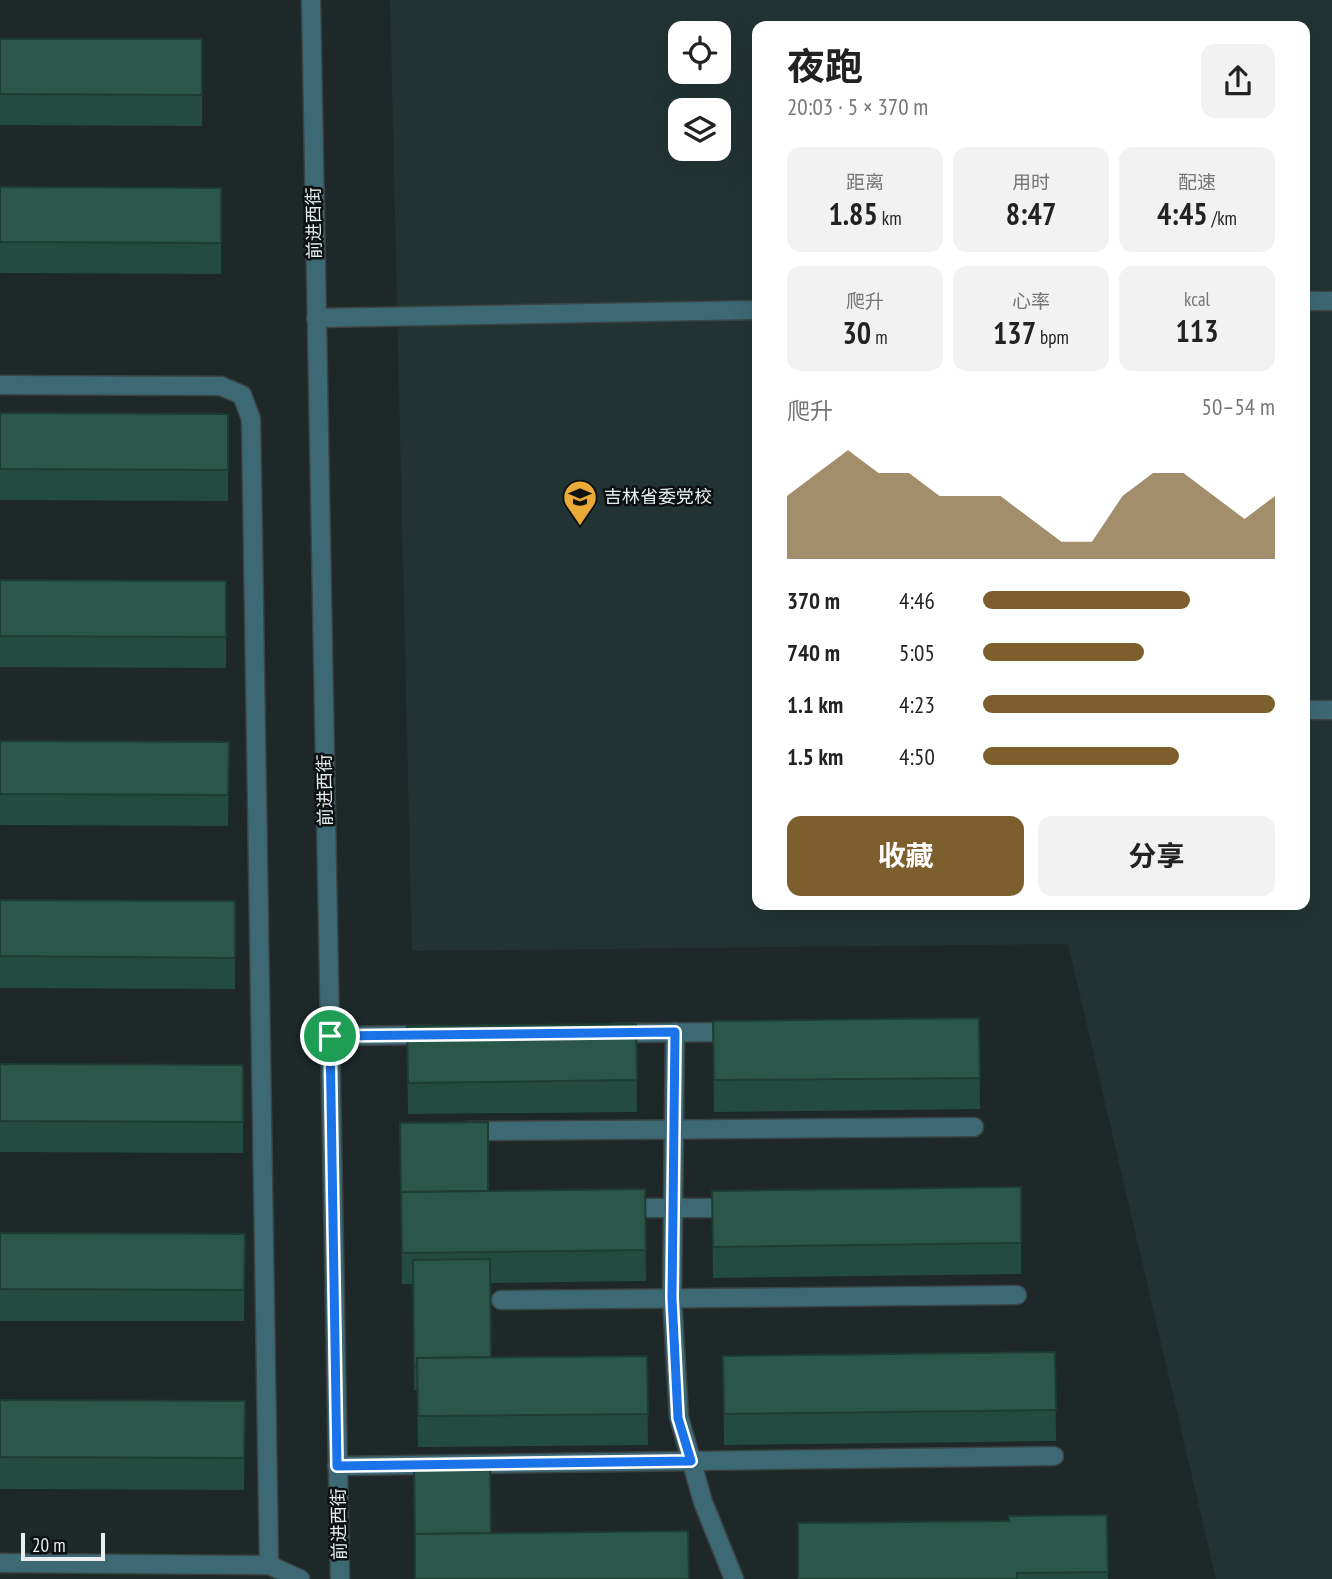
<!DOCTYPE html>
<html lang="zh">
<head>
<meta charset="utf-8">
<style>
	:root { --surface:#fff; --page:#f2f2f2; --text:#222; --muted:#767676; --accent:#7c5f2c }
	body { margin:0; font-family:"PT Sans Narrow","Noto Sans SC",sans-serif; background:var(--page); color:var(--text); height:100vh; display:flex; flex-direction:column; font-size:26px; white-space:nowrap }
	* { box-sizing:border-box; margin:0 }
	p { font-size:23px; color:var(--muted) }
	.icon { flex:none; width:38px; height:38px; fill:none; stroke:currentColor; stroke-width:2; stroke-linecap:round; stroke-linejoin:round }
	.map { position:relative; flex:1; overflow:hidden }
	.side { position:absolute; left:752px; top:21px; width:558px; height:889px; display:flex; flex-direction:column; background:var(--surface); border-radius:14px; box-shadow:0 7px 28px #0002 }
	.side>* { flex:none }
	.tools { position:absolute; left:668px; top:21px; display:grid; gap:14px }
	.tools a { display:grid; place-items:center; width:63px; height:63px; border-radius:14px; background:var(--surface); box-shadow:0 7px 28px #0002; font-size:35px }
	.scale { position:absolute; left:21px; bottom:18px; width:84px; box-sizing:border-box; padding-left:7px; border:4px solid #e8efee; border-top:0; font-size:19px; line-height:24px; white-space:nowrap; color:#e8efee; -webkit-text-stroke:5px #0c1010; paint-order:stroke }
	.pin { position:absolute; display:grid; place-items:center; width:60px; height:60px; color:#fff; margin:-30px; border:4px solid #fff; border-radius:50%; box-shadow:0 2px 7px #0007 }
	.round { display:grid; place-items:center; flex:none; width:74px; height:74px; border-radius:14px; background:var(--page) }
	.overview { display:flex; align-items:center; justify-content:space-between; height:119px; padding:0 35px }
	h1 { font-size:38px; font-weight:700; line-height:52px }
	.figures { display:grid; grid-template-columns:repeat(3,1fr); gap:10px; height:119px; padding:7px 35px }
	.figures div { display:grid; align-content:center; border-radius:14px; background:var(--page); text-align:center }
	.figures b { font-size:30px; font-weight:700 }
	.figures small { font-size:19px; font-weight:400 }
	.figures p { font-size:19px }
	.chart { height:196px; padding:14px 35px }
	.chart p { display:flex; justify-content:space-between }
	.chart svg { width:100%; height:126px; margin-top:7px; fill:var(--accent); opacity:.7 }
	.action { display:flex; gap:14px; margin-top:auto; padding:14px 35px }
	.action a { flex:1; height:80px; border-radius:14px; background:var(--accent); color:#fff; font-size:28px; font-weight:700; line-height:80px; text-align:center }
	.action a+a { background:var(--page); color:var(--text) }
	ul { padding:0 35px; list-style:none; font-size:23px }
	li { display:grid; grid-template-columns:112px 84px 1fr; align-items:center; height:52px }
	li i { height:18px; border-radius:9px; background:var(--accent) }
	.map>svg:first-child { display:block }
	.built { fill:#213433; fill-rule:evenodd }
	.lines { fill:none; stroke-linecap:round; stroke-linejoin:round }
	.minor-casing { stroke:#3a4444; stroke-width:21 }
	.minor { stroke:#3d6974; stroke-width:18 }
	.wall { fill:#244b3f }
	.building { fill:#2a5749; stroke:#1d3d33; stroke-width:2 }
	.route-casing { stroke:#fff; stroke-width:14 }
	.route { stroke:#1a73e8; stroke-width:9 }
	.labels { text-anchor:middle; stroke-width:5; stroke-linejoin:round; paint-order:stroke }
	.street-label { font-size:18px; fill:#e8efee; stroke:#0c1010 }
	.poi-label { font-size:18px; fill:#e8efee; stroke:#0c1010; text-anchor:start }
</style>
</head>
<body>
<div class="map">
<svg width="1332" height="1579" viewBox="0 0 1332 1579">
	<rect width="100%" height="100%" fill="#1e2828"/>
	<path class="built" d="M 390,0 L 1332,0 L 1332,1579 L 1216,1579 L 1068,944 L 412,951 ZM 758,26 L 1306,26 L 1306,905 L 758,905 ZM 681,33 L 719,33 L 719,72 L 681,72 ZM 681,110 L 719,110 L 719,149 L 681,149 Z"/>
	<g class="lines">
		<g class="minor-casing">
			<g id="minor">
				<polyline points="311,0 340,1579"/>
				<polyline points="1306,301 1332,301"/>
				<polyline points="316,318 758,310"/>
				<polyline points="0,385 221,386 242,395 251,419 269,1565"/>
				<polyline points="1306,710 1332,710"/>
				<polyline points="675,1032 672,1298 679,1417 703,1502 734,1579"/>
				<polyline points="613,1033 736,1032"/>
				<polyline points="330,1036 431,1035"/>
				<polyline points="467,1131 974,1127"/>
				<polyline points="621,1208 733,1208"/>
				<polyline points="501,1300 1017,1295"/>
				<polyline points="337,1466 1054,1456"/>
				<polyline points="0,1563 269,1565 300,1579"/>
			</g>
		</g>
		<use href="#minor" class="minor"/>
	</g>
	<g class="wall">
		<polygon points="0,39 202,39 202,126 0,125"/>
		<polygon points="0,187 221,188 221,274 0,273"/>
		<polygon points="0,413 228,414 228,501 0,500"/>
		<polygon points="0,580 226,581 226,668 0,667"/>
		<polygon points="0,741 229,742 228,826 0,825"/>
		<polygon points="0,900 235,901 235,989 0,988"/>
		<polygon points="979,1018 980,1109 714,1112 713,1021"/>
		<polygon points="636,1024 637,1112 408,1114 407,1026"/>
		<polygon points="0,1064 243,1065 243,1153 0,1152"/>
		<polygon points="400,1123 488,1191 645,1189 646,1281 490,1283 491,1357 647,1356 648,1445 418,1447 417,1390 414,1390 413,1284 402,1284"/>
		<polygon points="1021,1187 1021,1274 713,1278 712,1191"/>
		<polygon points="0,1233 245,1234 244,1321 0,1321"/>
		<polygon points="1055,1352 1056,1441 724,1445 723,1356"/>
		<polygon points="0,1400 245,1401 244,1490 0,1489"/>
		<polygon points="1107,1515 1108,1579 798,1579 1009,1521"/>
	</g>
	<g class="building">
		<polygon points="0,39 202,39 202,95 0,94"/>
		<polygon points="0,187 221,188 221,243 0,242"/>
		<polygon points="0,413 228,414 228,470 0,469"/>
		<polygon points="0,580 226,581 226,637 0,636"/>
		<polygon points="0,741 229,742 228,795 0,794"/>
		<polygon points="0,900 235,901 235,958 0,956"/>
		<polygon points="979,1018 980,1078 714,1080 713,1021"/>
		<polygon points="636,1024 637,1080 408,1083 407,1026"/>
		<polygon points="0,1064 243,1065 243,1122 0,1121"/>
		<polygon points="488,1122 488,1191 401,1192 401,1200 400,1123"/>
		<polygon points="1021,1187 1021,1243 713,1247 712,1191"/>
		<polygon points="645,1189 646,1250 402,1253 401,1192"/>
		<polygon points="0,1233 245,1234 244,1290 0,1289"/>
		<polygon points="490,1259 491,1357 417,1358 418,1366 414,1366 413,1260"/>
		<polygon points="1055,1352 1056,1410 724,1414 723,1356"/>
		<polygon points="647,1356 648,1414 418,1416 417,1358"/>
		<polygon points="0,1400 245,1401 244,1458 0,1457"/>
		<polygon points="490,1464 491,1533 415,1534 415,1542 414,1465"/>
		<polygon points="1107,1515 1108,1572 1017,1573 1017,1579 798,1579 798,1523 1009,1521 1009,1516"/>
		<polygon points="688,1531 689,1579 415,1579 415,1534"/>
	</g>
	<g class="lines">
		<g class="route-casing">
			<polygon id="route" points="675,1032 672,1298 678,1418 691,1461 337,1466 330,1036"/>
		</g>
		<use href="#route" class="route"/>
	</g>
	<defs>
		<g id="university-pin" transform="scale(1.75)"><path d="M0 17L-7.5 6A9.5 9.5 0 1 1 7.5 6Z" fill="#e9aa38" stroke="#0c1010"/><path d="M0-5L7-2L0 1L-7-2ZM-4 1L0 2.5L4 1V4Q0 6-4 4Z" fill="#111"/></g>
	</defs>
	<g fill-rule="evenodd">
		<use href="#university-pin" x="580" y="497"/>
	</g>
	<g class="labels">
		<g class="street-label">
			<text transform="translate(314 223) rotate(-91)" y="6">前进西街</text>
			<text transform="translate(325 790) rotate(-91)" y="6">前进西街</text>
			<text transform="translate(339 1524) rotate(-91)" y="6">前进西街</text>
		</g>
		<g class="poi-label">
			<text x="604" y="503">吉林省委党校</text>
		</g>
	</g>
</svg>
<div class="tools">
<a><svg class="icon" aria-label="locate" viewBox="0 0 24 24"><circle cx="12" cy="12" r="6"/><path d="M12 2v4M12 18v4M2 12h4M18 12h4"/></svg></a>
<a><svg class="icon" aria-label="layers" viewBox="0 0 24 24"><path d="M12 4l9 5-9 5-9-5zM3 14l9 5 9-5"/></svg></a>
</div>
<div class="scale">20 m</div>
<div class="pin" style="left:330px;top:1036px;background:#1e9e55"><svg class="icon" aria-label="arrive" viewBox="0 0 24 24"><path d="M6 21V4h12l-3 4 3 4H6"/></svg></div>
<section class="side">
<div class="overview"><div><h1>夜跑</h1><p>20:03 · 5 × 370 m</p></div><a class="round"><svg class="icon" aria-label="share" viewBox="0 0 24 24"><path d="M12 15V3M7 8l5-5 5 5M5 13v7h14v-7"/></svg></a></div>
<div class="figures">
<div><p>距离</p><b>1.85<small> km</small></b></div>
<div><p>用时</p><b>8:47</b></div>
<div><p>配速</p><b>4:45<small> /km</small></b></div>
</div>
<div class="figures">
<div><p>爬升</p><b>30<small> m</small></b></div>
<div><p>心率</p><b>137<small> bpm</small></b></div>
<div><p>kcal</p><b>113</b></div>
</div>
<div class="chart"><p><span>爬升</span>50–54 m</p>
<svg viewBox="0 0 160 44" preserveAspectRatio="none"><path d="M0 44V22L10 14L20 6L30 14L40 14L50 22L60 22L70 22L80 30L90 38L100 38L110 22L120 14L130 14L140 22L150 30L160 22V44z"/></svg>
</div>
<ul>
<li><b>370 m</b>4:46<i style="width:71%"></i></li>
<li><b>740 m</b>5:05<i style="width:55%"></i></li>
<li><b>1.1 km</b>4:23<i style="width:100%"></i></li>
<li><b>1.5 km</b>4:50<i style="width:67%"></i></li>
</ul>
<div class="action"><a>收藏</a><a>分享</a></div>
</section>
</div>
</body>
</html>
